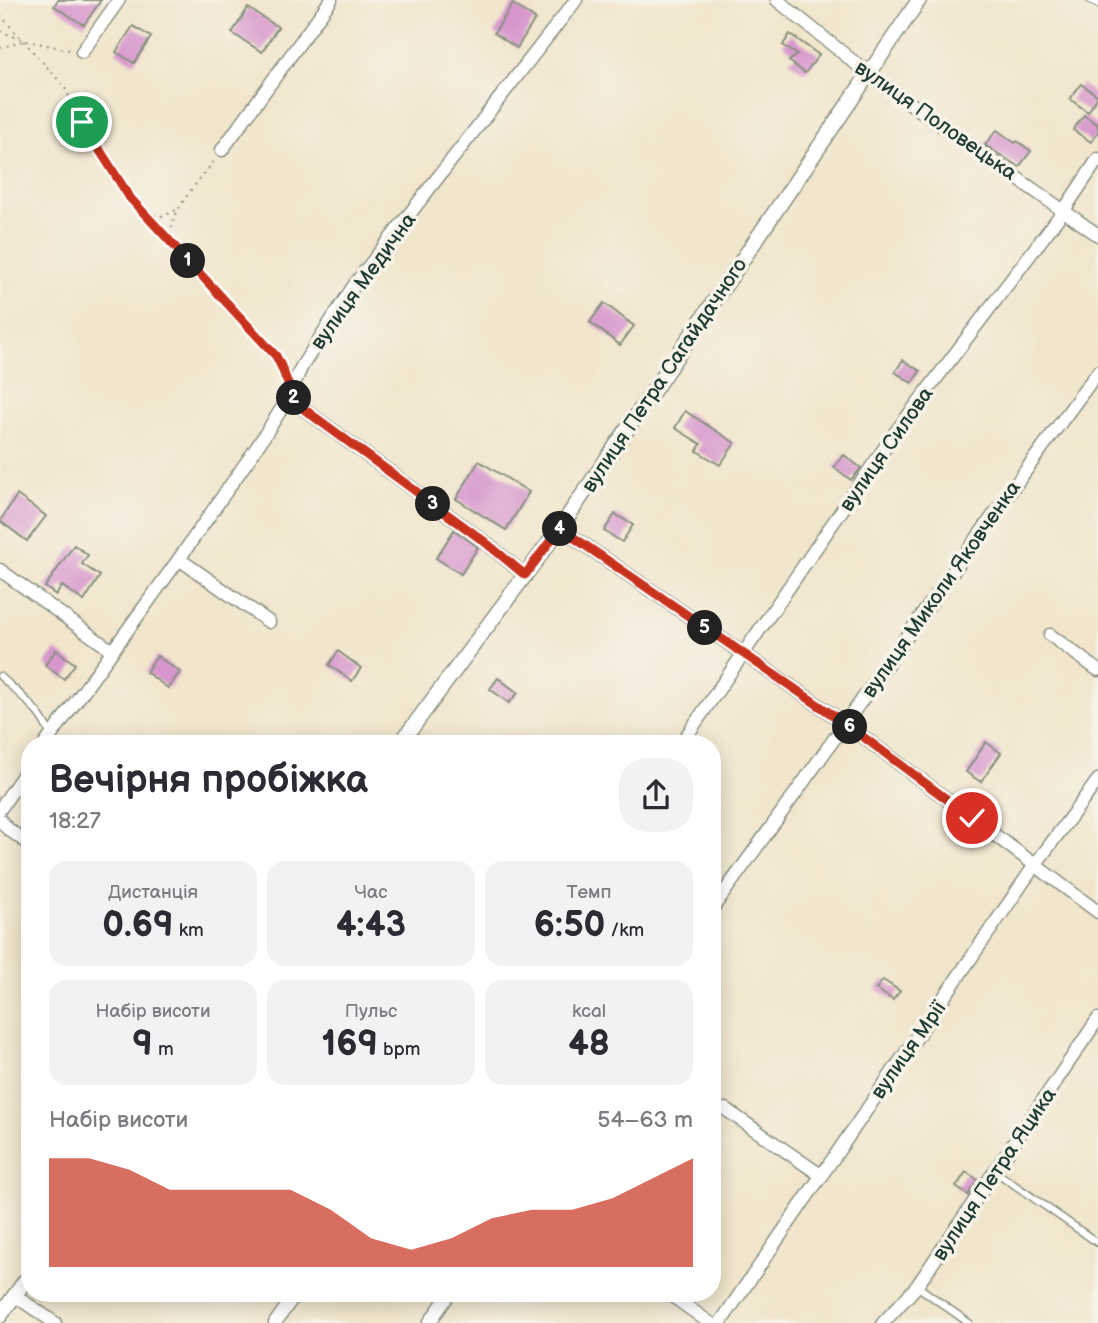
<!DOCTYPE html>
<html lang="uk">
<head>
<meta charset="utf-8">
<style>
	:root { --surface:#fff; --page:#f2f2f3; --text:#2b2b33; --muted:#7c7c81; --accent:#c8321e }
	body { margin:0; font-family:"Balsamiq Sans",sans-serif; background:var(--page); color:var(--text); height:100vh; display:flex; flex-direction:column; font-size:26px; white-space:nowrap }
	* { box-sizing:border-box; margin:0 }
	p { font-size:23px; color:var(--muted) }
	.icon { flex:none; width:38px; height:38px; fill:none; stroke:currentColor; stroke-width:2; stroke-linecap:round; stroke-linejoin:round }
	.map { position:relative; flex:1; overflow:hidden }
	.drawer { position:absolute; left:21px; top:735px; width:700px; height:567px; display:flex; flex-direction:column; background:var(--surface); border-radius:28px; box-shadow:0 4px 18px #0003 }
	.drawer>* { flex:none }
	.pin { position:absolute; display:grid; place-items:center; width:60px; height:60px; color:#fff; margin:-30px; border:4px solid #fff; border-radius:50%; box-shadow:0 2px 7px #0007 }
	.km { position:absolute; width:35px; height:35px; margin:-18px; border-radius:50%; background:#222; color:#fff; font-size:19px; line-height:35px; text-align:center }
	.round { display:grid; place-items:center; flex:none; width:74px; height:74px; border-radius:28px; background:var(--page) }
	.overview { display:flex; align-items:center; justify-content:space-between; height:119px; padding:0 28px }
	h1 { font-size:38px; font-weight:600; line-height:52px }
	.stats { display:grid; grid-template-columns:repeat(3,1fr); gap:10px; height:119px; padding:7px 28px }
	.stats div { display:grid; align-content:center; border-radius:18px; background:var(--page); text-align:center }
	.stats b { font-size:35px; font-weight:600 }
	.stats small { font-size:19px; font-weight:400 }
	.stats p { font-size:19px }
	.chart { height:196px; padding:14px 28px }
	.chart p { display:flex; justify-content:space-between }
	.chart svg { width:100%; height:126px; margin-top:7px; fill:var(--accent); opacity:.7 }
	.map>svg:first-child { display:block }
	.building { fill:#d796cc }
	.lines { fill:none; stroke-linecap:round; stroke-linejoin:round }
	.service-casing { stroke:#889180; stroke-width:9 }
	.minor-casing { stroke:#889180; stroke-width:15 }
	.tertiary-casing { stroke:#889180; stroke-width:17 }
	.path { stroke:#889180; stroke-width:2; stroke-dasharray:2 5; stroke-linecap:butt }
	.service { stroke:#fff; stroke-width:6 }
	.minor { stroke:#fff; stroke-width:12 }
	.tertiary { stroke:#fff; stroke-width:14 }
	.route-casing { stroke:#fff; stroke-width:14 }
	.route { stroke:#c8321e; stroke-width:9 }
	.labels { text-anchor:middle; stroke-width:7; stroke-linejoin:round; paint-order:stroke }
	.street-label { font-size:21px; fill:#1f3d34; stroke:#f7f3e8 }
</style>
</head>
<body>
<div class="map">
<svg width="1098" height="1323" viewBox="0 0 1098 1323">
	<rect width="100%" height="100%" fill="#f7f3e8"/>
	<filter id="ink" filterUnits="userSpaceOnUse"><feTurbulence type="fractalNoise" baseFrequency=".0143" numOctaves="2"/><feDisplacementMap in="SourceGraphic" scale="14" xChannelSelector="R" yChannelSelector="G"/><feConvolveMatrix kernelMatrix="1 2 1 2 8 2 1 2 1" color-interpolation-filters="sRGB"/></filter>
	<filter id="wash" filterUnits="userSpaceOnUse"><feTurbulence type="fractalNoise" baseFrequency=".00686" numOctaves="4" result="noise"/><feDisplacementMap in="SourceGraphic" scale="28" xChannelSelector="R" yChannelSelector="G"/><feGaussianBlur stdDeviation="1.57" result="paint"/><feColorMatrix in="noise" values="0 0 0 0 0 0 0 0 0 0 0 0 0 0 0 0 0 1.4 0 .05"/><feComposite in="paint" operator="in"/></filter>
	<g filter="url(#wash)">
		<rect width="100%" height="100%" fill="#f1e5cb"/>
		<g id="blocks">
			<g class="building">
				<polygon points="58,0 101,0 84,25 54,6"/>
				<polygon points="513,4 535,19 517,48 494,33"/>
				<polygon points="248,8 278,27 262,52 232,33"/>
				<polygon points="133,26 151,37 134,63 116,52"/>
				<polygon points="790,34 819,55 805,73 789,61 797,55 783,45"/>
				<polygon points="1081,84 1098,96 1088,112 1070,99"/>
				<polygon points="1084,115 1098,125 1098,132 1091,142 1073,130"/>
				<polygon points="997,130 1015,143 1017,141 1031,151 1019,167 985,145"/>
				<polygon points="604,303 634,326 620,345 590,322"/>
				<polygon points="903,360 920,371 912,383 895,372"/>
				<polygon points="685,411 735,443 720,465 697,451 701,444 675,428"/>
				<polygon points="844,455 861,468 851,480 834,467"/>
				<polygon points="479,461 529,492 506,530 456,499"/>
				<polygon points="17,495 46,516 27,541 0,521"/>
				<polygon points="615,514 633,525 622,542 604,531"/>
				<polygon points="454,530 478,547 461,574 436,558"/>
				<polygon points="74,545 88,555 82,564 100,576 84,601 62,586 56,595 45,587"/>
				<polygon points="56,650 75,664 64,679 45,665"/>
				<polygon points="338,651 361,668 352,681 329,665"/>
				<polygon points="157,656 180,672 168,688 146,672"/>
				<polygon points="498,678 518,693 509,703 490,689"/>
				<polygon points="986,742 1001,753 981,782 966,772"/>
				<polygon points="883,980 900,991 893,1000 876,989"/>
				<polygon points="966,1172 978,1180 968,1195 956,1187"/>
			</g>
		</g>
	</g>
	<g filter="url(#ink)">
		<use href="#blocks" fill-opacity="0" stroke="#889180" stroke-width="2"/>
		<g class="lines">
			<g class="service-casing">
				<g id="service">
					<polyline points="1090,0 1098,4"/>
					<path d="M 0,676 C 18,693 42,711 50,735"/>
					<polyline points="996,1172 1098,1243"/>
					<polyline points="917,1286 969,1323"/>
				</g>
			</g>
			<g class="minor-casing">
				<g id="minor">
					<polyline points="777,0 870,75 1098,235"/>
					<polyline points="82,52 119,0"/>
					<polyline points="222,150 331,0"/>
					<polyline points="290,389 295,401 301,407 485,542 525,575"/>
					<polyline points="560,528 846,724 1098,912"/>
					<polyline points="179,559 269,622"/>
					<polyline points="0,570 111,650"/>
					<polyline points="1050,635 1098,670"/>
					<polyline points="45,744 179,559 255,450 284,405 302,366 355,284 576,0"/>
					<polyline points="681,744 895,433 1064,210 1098,159"/>
					<polyline points="0,809 30,765"/>
					<polyline points="0,820 8,829 30,845"/>
					<path d="M 712,909 C 842,731 966,549 1098,372"/>
					<polyline points="725,1109 822,1176"/>
					<polyline points="668,1293 710,1323"/>
					<polyline points="14,1295 55,1323"/>
					<polyline points="275,1323 296,1293"/>
					<polyline points="429,1323 450,1293"/>
					<polyline points="720,1323 1035,865 1098,780"/>
					<polyline points="883,1323 917,1286 1098,1019"/>
				</g>
			</g>
			<g class="tertiary-casing">
				<g id="tertiary">
					<polyline points="400,744 560,528 919,0"/>
					<polyline points="0,1316 30,1274"/>
				</g>
			</g>
			<g class="path">
				<polyline points="0,15 64,86 82,122 130,198 276,356 285,371"/>
				<polyline points="0,31 23,40 70,50"/>
				<polyline points="0,48 22,41"/>
				<polyline points="147,215 164,216 178,209"/>
				<path d="M 171,242 C 167,212 198,183 215,160"/>
			</g>
			<use href="#service" class="service"/>
			<use href="#minor" class="minor"/>
			<use href="#tertiary" class="tertiary"/>
		</g>
	</g>
	<g class="lines" filter="url(#ink)">
		<g class="route-casing">
			<path id="route" d="M 82,122 L 130,198 L 276,356 C 286,373 289,395 301,407 L 485,542 L 525,575 L 560,528 L 846,724 L 972,818"/>
		</g>
		<use href="#route" class="route"/>
	</g>
	<g class="labels">
		<g class="street-label">
			<text transform="translate(936 120) rotate(35)" y="7">вулиця Половецька</text>
			<text transform="translate(363 281) rotate(-54)" y="7">вулиця Медична</text>
			<text transform="translate(664 375) rotate(-56)" y="7">вулиця Петра Сагайдачного</text>
			<text transform="translate(886 449) rotate(-55)" y="7">вулиця Силова</text>
			<text transform="translate(941 589) rotate(-55)" y="7">вулиця Миколи Яковченка</text>
			<text transform="translate(908 1050) rotate(-55)" y="7">вулиця Мрії</text>
			<text transform="translate(994 1174) rotate(-56)" y="7">вулиця Петра Яцика</text>
		</g>
	</g>
</svg>
<div class="pin" style="left:82px;top:122px;background:#1e9e55"><svg class="icon" aria-label="arrive" viewBox="0 0 24 24"><path d="M6 21V4h12l-3 4 3 4H6"/></svg></div>
<div class="pin" style="left:972px;top:818px;background:#d93025"><svg class="icon" aria-label="check" viewBox="0 0 24 24"><path d="M5 12l5 5 9-10"/></svg></div>
<b class="km" style="left:188px;top:261px">1</b>
<b class="km" style="left:294px;top:398px">2</b>
<b class="km" style="left:433px;top:504px">3</b>
<b class="km" style="left:560px;top:529px">4</b>
<b class="km" style="left:705px;top:628px">5</b>
<b class="km" style="left:850px;top:727px">6</b>
<section class="drawer">
<div class="overview"><div><h1>Вечірня пробіжка</h1><p>18:27</p></div><a class="round"><svg class="icon" aria-label="share" viewBox="0 0 24 24"><path d="M12 15V3M7 8l5-5 5 5M5 13v7h14v-7"/></svg></a></div>
<div class="stats">
<div><p>Дистанція</p><b>0.69<small> km</small></b></div>
<div><p>Час</p><b>4:43</b></div>
<div><p>Темп</p><b>6:50<small> /km</small></b></div>
</div>
<div class="stats">
<div><p>Набір висоти</p><b>9<small> m</small></b></div>
<div><p>Пульс</p><b>169<small> bpm</small></b></div>
<div><p>kcal</p><b>48</b></div>
</div>
<div class="chart"><p><span>Набір висоти</span>54–63 m</p>
<svg viewBox="0 0 160 44" preserveAspectRatio="none"><path d="M0 44V6L10 6L20 10L30 17L40 17L50 17L60 17L70 24L80 34L90 38L100 34L110 27L120 24L130 24L140 20L150 13L160 6V44z"/></svg>
</div>
</section>
</div>
</body>
</html>
